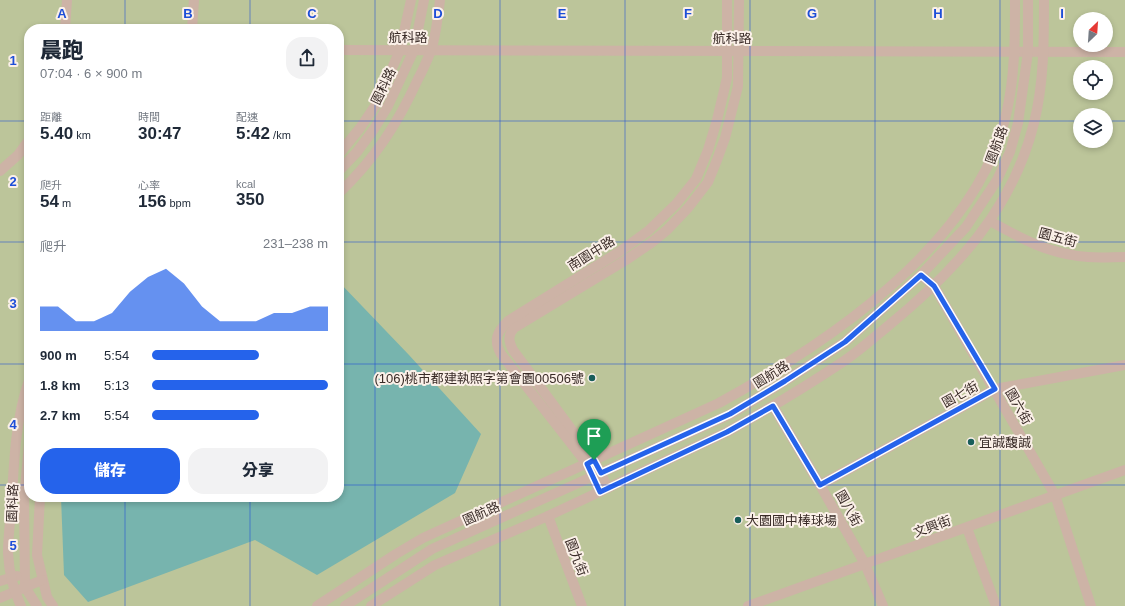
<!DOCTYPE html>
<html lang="zh-TW">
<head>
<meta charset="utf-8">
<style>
	:root { --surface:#fff; --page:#f2f2f3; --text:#1f2937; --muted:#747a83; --accent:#2563eb }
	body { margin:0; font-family:Helvetica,"Noto Sans TC",sans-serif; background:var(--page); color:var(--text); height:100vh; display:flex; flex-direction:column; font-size:15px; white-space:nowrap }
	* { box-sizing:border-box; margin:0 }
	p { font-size:13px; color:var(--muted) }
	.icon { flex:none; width:22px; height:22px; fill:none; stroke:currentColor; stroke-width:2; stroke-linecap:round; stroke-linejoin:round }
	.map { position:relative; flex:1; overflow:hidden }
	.details { position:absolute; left:24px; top:24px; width:320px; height:478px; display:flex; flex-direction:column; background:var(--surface); border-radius:16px; box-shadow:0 2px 6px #0003 }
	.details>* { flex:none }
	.needle { width:26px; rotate:25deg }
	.tools { position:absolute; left:1073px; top:12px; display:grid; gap:8px }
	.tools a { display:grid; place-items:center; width:40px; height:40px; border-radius:50%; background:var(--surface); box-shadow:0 2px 6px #0003; font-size:20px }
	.pin { position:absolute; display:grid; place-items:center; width:34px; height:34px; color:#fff; margin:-41px -17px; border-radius:50% 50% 50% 0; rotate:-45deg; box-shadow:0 0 4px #0007 }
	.pin .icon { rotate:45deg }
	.round { display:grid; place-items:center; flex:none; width:42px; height:42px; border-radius:16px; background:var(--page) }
	.head { display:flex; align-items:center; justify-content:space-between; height:68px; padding:0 16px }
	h1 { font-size:22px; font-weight:800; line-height:30px }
	.stats { display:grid; grid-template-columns:repeat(3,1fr); gap:6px; height:68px; padding:4px 16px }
	.stats div { display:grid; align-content:center }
	.stats b { font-size:17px; font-weight:800 }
	.stats small { font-size:11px; font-weight:400 }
	.stats p { font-size:11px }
	.chart { height:112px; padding:8px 16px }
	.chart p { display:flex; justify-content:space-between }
	.chart svg { width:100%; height:72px; margin-top:4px; fill:var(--accent); opacity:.7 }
	.action { display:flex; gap:8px; margin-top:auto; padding:8px 16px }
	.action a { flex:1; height:46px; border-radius:16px; background:var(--accent); color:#fff; font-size:16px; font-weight:800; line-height:46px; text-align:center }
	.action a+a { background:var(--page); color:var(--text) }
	ul { padding:0 16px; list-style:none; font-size:13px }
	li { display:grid; grid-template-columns:64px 48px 1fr; align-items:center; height:30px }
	li i { height:10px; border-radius:5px; background:var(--accent) }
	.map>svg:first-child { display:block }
	.green { fill:#bcc59a; fill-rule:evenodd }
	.water { fill:#77b4ae }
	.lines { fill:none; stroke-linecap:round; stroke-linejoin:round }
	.minor { stroke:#cdb3a6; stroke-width:10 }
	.route-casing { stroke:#fff; stroke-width:8 }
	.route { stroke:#2563eb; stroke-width:5 }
	.grid { fill:none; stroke:#1d4ed8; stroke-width:1; stroke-opacity:0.55 }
	.poi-dot { fill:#195e5a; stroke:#fbf0e8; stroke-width:1.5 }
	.labels { text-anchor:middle; stroke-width:4; stroke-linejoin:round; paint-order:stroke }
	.street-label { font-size:13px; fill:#392b27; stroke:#fbf0e8 }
	.poi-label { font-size:13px; fill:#392b27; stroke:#fbf0e8; text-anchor:start }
	.grid-label { font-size:13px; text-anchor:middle; font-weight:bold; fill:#1d4ed8; stroke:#fbf0e8; stroke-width:4; stroke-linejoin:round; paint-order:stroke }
</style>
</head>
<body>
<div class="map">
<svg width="1125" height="606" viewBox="0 0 1125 606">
	<rect width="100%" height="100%" fill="#f4e5db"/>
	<path class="green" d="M 0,0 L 1125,0 L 1125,606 L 0,606 ZM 1080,19 L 1106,19 L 1106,45 L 1080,45 ZM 29,29 L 339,29 L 339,497 L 29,497 ZM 1080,67 L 1106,67 L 1106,93 L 1080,93 ZM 1080,115 L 1106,115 L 1106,141 L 1080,141 Z"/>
	<polygon class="water" points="339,282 409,355 481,434 455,493 317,575 255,540 88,602 64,575 61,497 339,497"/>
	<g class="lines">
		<g class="minor">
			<polyline points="65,29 67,0"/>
			<polyline points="192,29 194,0"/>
			<polyline points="339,50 1125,52"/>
			<polyline points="339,154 360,128 377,103 400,50 411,0"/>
			<polyline points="0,171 18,155 29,140"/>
			<polyline points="339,171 357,152 374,129 388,106 414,50 424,0"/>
			<path d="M 339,193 C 375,159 398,123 418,79 C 423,70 427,60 431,51 C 436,35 438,17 440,0"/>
			<path d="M 990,221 C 1022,239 1051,255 1088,257 C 1100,258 1113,257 1125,257"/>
			<polyline points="921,275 934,286 1055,495 1091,606"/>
			<polyline points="773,406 820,485 865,564 883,606"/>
			<polyline points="29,444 24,499 25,587 37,606"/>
			<polyline points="820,485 995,389 1125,365"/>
			<path d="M 608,488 L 594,460 L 513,350 C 509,342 507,336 514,328 L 626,260 L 651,243 L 667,230 L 688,208 L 708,182 L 717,160 L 725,138 L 738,86 L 739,0"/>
			<path d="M 600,492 L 587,464 L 501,354 C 493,340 497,332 508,321 L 619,252 L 648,231 L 676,204 L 696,179 L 708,150 L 717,120 L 727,78 L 727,0"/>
			<polyline points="40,497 37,555 47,597 53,606"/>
			<polyline points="548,516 582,606"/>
			<polyline points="967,528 996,606"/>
			<polyline points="0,581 17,576"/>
			<polyline points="0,598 42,580"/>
			<path d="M 21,606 C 13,590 9,571 8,553 C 8,535 11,516 12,498 C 14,458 16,418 29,380"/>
			<path d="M 317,606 L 396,554 L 423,538 L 719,403 C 828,343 976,244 1006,115 C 1015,77 1015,39 1015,0"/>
			<polyline points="345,606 432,549 731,414 785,381 845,342 921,275 966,227 997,180 1010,152 1018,123 1028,52 1028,0"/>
			<path d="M 371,606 L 435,565 L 548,516 L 727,432 C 765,411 802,389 838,365 C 856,354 872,339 888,326 C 955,271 1013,209 1034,123 C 1044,83 1044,41 1044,0"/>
			<polyline points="748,606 1125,470"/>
		</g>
	</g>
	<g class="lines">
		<g class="route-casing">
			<polygon id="route" points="921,275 934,286 995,389 820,485 773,406 727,432 600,492 587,464 594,460 601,473 730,414 785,381 845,342"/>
		</g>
		<use href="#route" class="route"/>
	</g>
	<path class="grid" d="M 125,0 L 125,29M 250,0 L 250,29M 375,0 L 375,606M 500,0 L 500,606M 625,0 L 625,606M 750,0 L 750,606M 875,0 L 875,606M 1000,0 L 1000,606M 0,121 L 29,121M 339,121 L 1080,121M 1106,121 L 1125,121M 0,242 L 29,242M 339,242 L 1125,242M 0,364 L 29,364M 339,364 L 1125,364M 0,485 L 29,485M 339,485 L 1125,485M 125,497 L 125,606M 250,497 L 250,606"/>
	<g class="poi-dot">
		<circle cx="592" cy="378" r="4"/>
		<circle cx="971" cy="442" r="4"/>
		<circle cx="738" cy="520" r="4"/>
	</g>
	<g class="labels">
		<g class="street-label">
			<text x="408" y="42">航科路</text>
			<text x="732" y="43">航科路</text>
			<text transform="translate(383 86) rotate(-64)" y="5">園科路</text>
			<text transform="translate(996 145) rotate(-70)" y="5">園航路</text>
			<text transform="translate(1058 237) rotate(15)" y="5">園五街</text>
			<text transform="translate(591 253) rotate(-32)" y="5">南園中路</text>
			<text transform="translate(771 374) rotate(-32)" y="5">園航路</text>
			<text transform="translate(960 394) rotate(-29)" y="5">園七街</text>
			<text transform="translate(1019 406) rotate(60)" y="5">園六街</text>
			<text transform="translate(12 503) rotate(-88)" y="5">園科路</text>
			<text transform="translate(849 508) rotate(61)" y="5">園八街</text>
			<text transform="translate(481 513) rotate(-24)" y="5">園航路</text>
			<text transform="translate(932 526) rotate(-20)" y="5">文興街</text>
			<text transform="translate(577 557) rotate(69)" y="5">園九街</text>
		</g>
		<g class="poi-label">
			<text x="584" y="383" text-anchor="end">(106)桃市都建執照字第會園00506號</text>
			<text x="979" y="447">宜誠馥誠</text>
			<text x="746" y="525">大園國中棒球場</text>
		</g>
	</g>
	<g class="grid-label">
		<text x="62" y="18">A</text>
		<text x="188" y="18">B</text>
		<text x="312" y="18">C</text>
		<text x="438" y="18">D</text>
		<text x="562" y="18">E</text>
		<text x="688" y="18">F</text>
		<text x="812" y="18">G</text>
		<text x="938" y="18">H</text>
		<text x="1062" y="18">I</text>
		<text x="13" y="65">1</text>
		<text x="13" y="186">2</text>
		<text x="13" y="308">3</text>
		<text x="13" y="429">4</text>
		<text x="13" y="550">5</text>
	</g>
</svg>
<div class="tools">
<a><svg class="needle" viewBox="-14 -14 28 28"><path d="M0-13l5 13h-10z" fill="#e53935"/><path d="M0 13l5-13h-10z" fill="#747a83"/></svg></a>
<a><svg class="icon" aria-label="locate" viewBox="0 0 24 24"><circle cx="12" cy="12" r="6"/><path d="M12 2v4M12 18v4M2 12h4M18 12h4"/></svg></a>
<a><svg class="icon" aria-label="layers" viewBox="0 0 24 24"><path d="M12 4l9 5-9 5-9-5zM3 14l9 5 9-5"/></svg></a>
</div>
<div class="pin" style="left:594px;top:460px;background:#1e9e55"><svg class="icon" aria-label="arrive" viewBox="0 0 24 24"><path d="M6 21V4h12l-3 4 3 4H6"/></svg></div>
<section class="details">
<div class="head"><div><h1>晨跑</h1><p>07:04 · 6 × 900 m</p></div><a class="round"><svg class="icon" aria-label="share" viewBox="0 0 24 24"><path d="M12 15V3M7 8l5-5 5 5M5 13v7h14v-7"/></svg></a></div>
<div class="stats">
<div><p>距離</p><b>5.40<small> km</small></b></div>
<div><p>時間</p><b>30:47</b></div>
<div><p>配速</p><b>5:42<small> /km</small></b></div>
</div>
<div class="stats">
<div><p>爬升</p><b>54<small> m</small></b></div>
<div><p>心率</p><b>156<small> bpm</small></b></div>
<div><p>kcal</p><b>350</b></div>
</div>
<div class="chart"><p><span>爬升</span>231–238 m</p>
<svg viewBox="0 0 160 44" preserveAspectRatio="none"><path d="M0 44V29L10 29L20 38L30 38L40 33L50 20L60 11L70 6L80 15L90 29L100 38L110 38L120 38L130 33L140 33L150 29L160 29V44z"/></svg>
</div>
<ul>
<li><b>900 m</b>5:54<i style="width:61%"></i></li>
<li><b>1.8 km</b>5:13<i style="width:100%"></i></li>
<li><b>2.7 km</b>5:54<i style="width:61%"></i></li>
</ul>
<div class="action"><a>儲存</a><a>分享</a></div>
</section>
</div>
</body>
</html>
